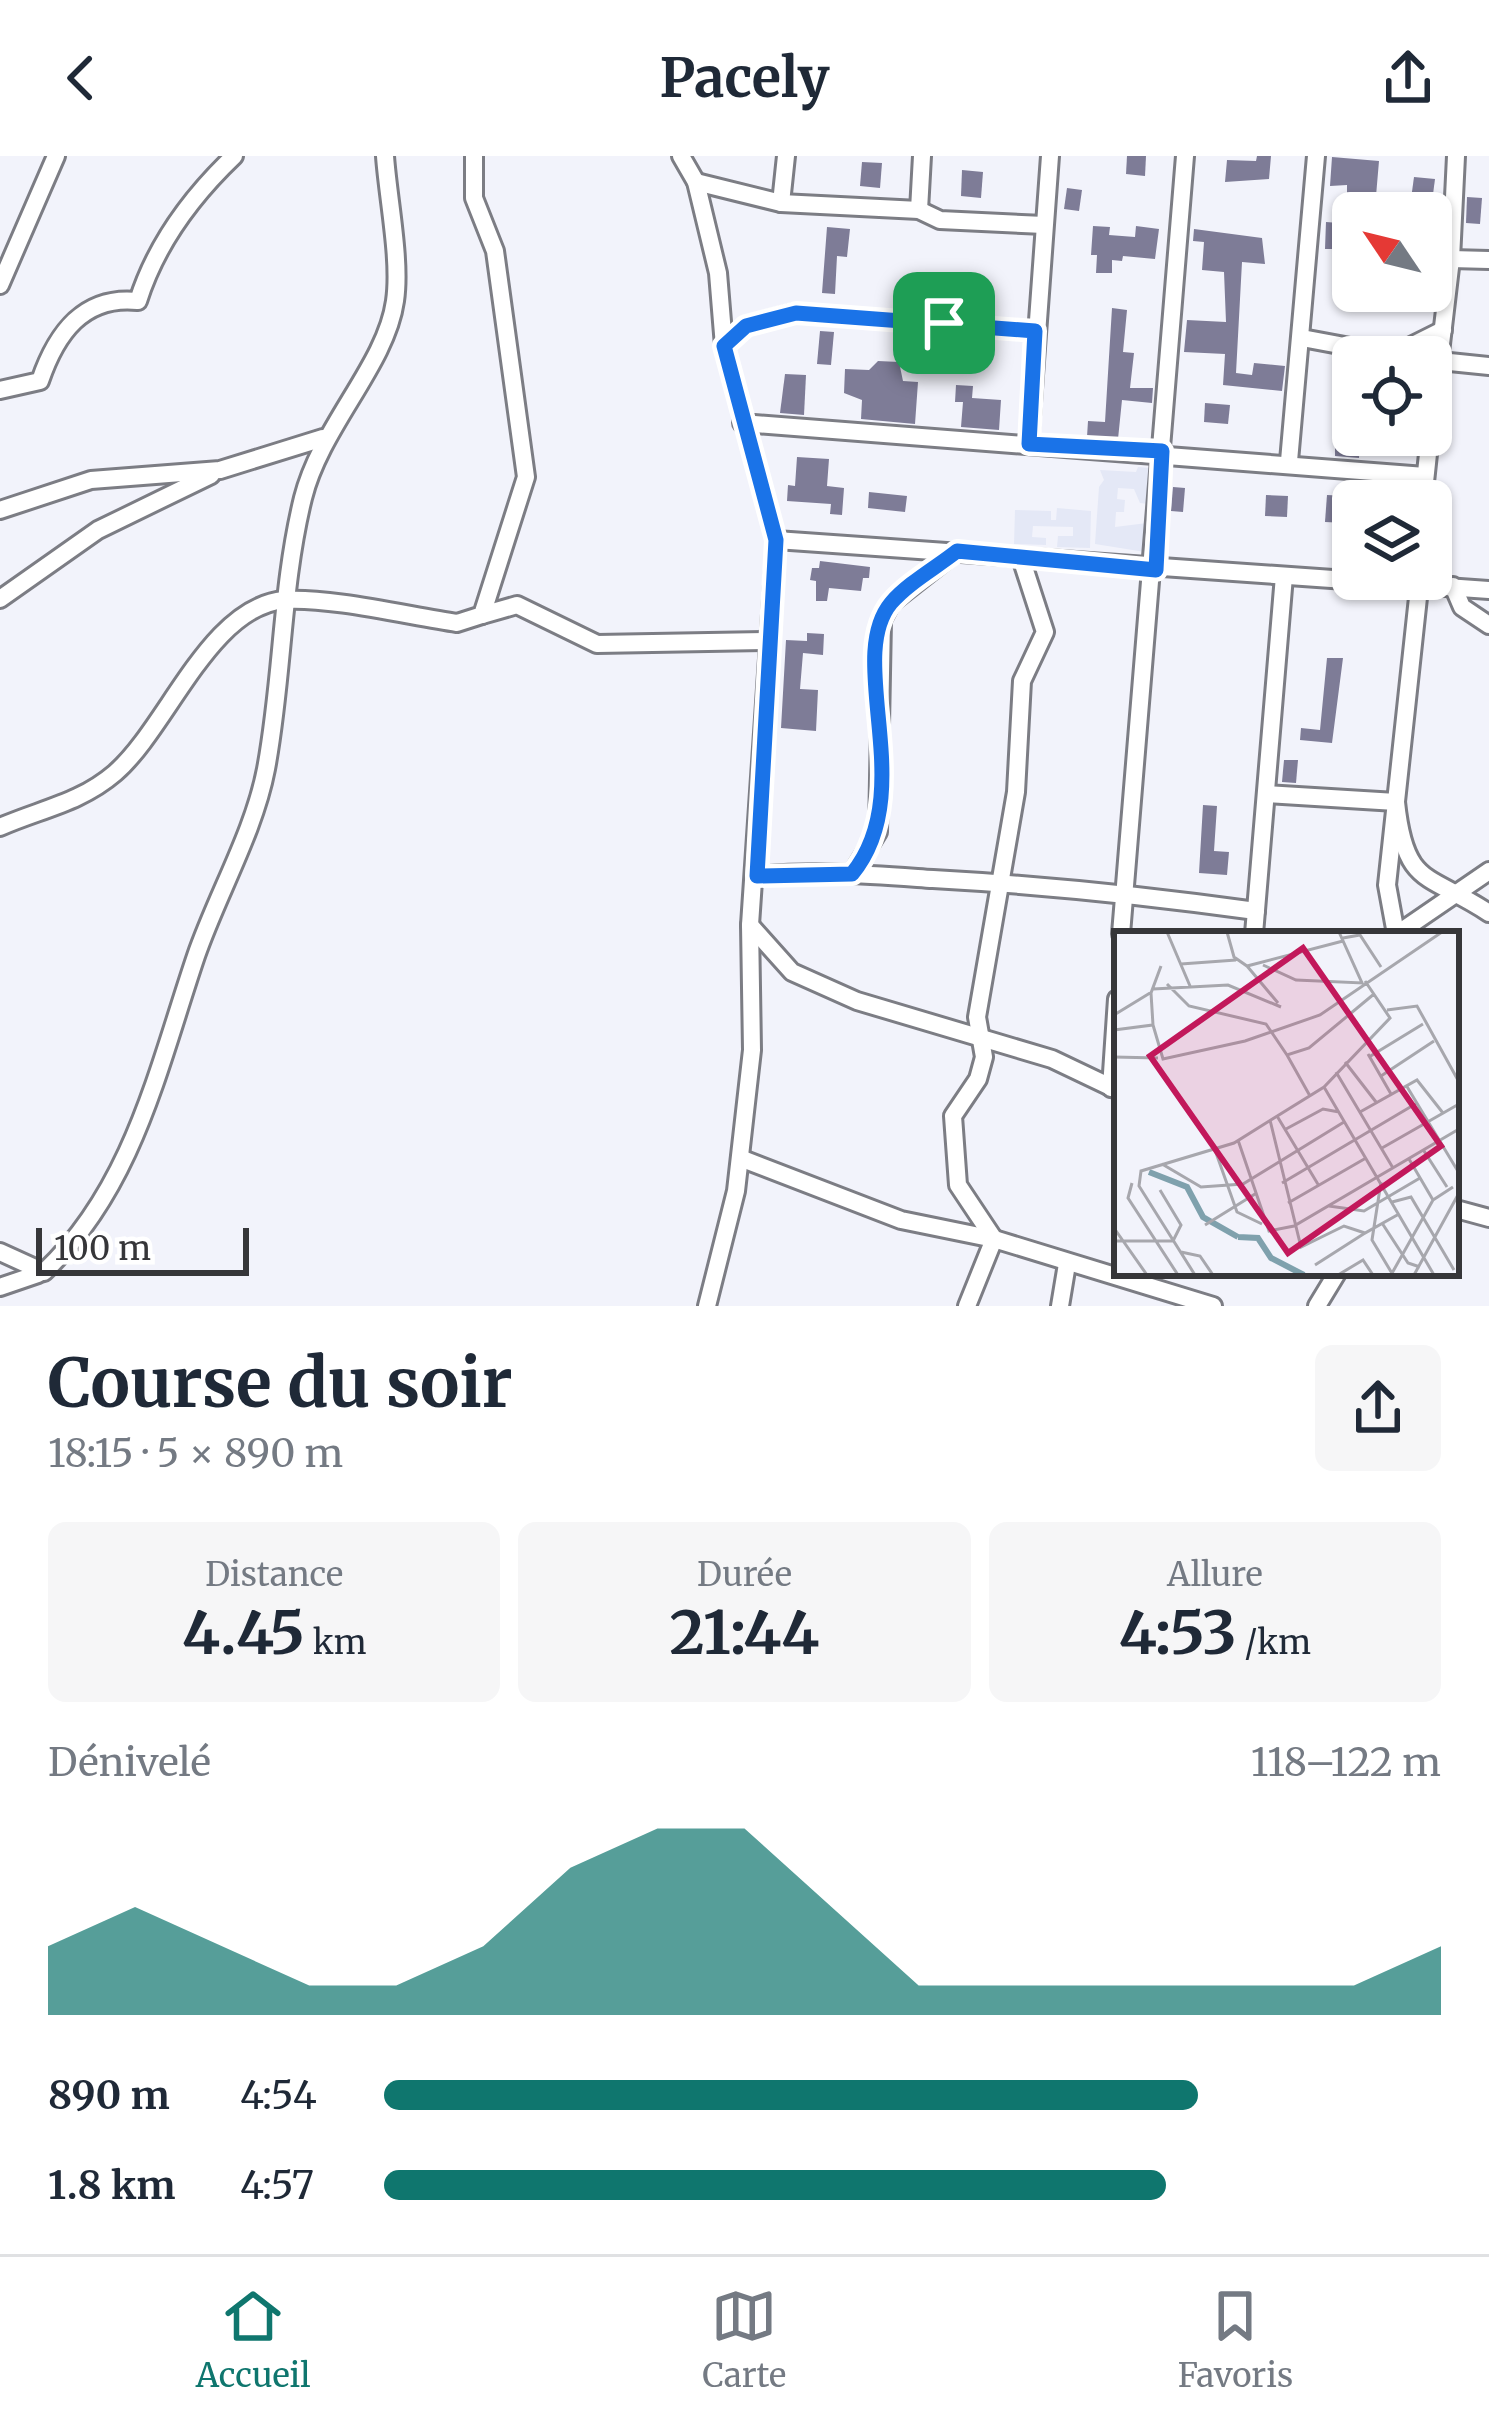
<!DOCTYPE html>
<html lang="fr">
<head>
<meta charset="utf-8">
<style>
	:root { --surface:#fff; --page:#f6f6f7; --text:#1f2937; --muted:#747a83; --line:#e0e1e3; --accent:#0f766e }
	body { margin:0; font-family:Merriweather,serif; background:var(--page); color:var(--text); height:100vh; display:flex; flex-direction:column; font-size:45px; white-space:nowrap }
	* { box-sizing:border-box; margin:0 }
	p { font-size:39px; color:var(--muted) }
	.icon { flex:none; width:66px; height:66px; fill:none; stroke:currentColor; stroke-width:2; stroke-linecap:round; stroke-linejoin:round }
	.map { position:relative; height:1150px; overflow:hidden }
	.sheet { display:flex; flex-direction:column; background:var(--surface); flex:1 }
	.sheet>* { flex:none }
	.needle { width:78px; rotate:305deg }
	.controls { position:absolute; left:1332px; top:36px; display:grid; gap:24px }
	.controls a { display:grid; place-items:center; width:120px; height:120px; border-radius:18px; background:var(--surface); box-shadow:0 3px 9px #0004; font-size:60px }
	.scale { position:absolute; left:36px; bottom:30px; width:213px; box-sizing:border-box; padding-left:12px; border:6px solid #363639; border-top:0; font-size:33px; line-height:42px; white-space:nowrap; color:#363639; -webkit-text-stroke:9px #fff; paint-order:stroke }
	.pin { position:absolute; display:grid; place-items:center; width:102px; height:102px; color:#fff; margin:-51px; border-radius:24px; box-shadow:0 6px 18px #0006 }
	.round { display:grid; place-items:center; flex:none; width:126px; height:126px; border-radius:18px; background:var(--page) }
	.head { display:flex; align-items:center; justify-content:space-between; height:204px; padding:0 48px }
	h1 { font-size:66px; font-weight:700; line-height:90px }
	.figures { display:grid; grid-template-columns:repeat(3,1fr); gap:18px; height:204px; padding:12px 48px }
	.figures div { display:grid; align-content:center; border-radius:18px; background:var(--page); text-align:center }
	.figures b { font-size:60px; font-weight:700 }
	.figures small { font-size:33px; font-weight:400 }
	.figures p { font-size:33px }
	.chart { height:336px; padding:24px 48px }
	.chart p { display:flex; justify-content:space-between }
	.chart svg { width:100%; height:216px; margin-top:12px; fill:var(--accent); opacity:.7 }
	ul { padding:0 48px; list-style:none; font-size:39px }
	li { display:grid; grid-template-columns:192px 144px 1fr; align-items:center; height:90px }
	li i { height:30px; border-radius:15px; background:var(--accent) }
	header { display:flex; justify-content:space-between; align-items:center; height:156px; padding:0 48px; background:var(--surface); font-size:54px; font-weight:700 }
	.menu { display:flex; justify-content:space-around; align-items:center; height:168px; border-top:3px solid var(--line); background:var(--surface); font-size:33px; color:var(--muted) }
	.menu a { display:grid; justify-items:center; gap:6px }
	.menu .selected { color:var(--accent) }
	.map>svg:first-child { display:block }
	.built { fill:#e4e8f6 }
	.building { fill:#7e7c97 }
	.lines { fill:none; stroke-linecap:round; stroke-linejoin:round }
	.street-casing { stroke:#7c7d84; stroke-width:22 }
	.street { stroke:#fff; stroke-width:16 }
	.route-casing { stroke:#fff; stroke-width:24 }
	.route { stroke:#1a73e8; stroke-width:15 }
	.inset-river { fill:none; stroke:#7fa1ad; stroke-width:6 }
	.inset-road { fill:none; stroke:#a7a7ad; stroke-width:3 }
	.view { fill:#c2185b; fill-opacity:0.15; stroke:#c2185b; stroke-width:6 }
	.inset-edge { fill:none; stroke:#363639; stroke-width:6 }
</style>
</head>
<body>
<header><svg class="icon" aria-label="back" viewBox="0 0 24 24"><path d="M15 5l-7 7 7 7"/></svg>Pacely<svg class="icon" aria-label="share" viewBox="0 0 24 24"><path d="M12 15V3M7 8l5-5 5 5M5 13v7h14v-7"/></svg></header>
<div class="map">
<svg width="1489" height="1150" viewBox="0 0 1489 1150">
	<rect width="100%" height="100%" fill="#f2f3fb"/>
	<g class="built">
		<polygon points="1138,311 1150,312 1148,348 1140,347 1134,333 1118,332 1117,343 1125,344 1124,356 1116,356 1115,371 1147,367 1145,396 1095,388 1099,331 1104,324 1100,314 1136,316"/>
		<polygon points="1057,352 1091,355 1090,392 1057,391 1058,380 1073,380 1073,371 1033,370 1032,381 1046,382 1046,389 1014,388 1015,354 1051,355 1051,364 1056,364"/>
	</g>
	<g class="building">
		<polygon points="1127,0 1146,0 1145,20 1126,18"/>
		<polygon points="1257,0 1271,0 1269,23 1225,26 1227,4 1256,5"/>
		<polygon points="1332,1 1379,5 1376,40 1347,37 1347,29 1330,30"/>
		<polygon points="862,6 882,7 880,32 860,30"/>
		<polygon points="962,14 983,16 981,42 961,40"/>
		<polygon points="1414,21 1435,23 1432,46 1411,43"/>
		<polygon points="1067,32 1082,34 1079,55 1064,53"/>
		<polygon points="1467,41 1482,42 1480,68 1466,67"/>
		<polygon points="1326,66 1353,68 1353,120 1334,118 1336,93 1325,93"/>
		<polygon points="1093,70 1110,71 1109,79 1135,81 1136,70 1159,73 1155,103 1123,100 1122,105 1112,104 1112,117 1096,117 1097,99 1091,99"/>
		<polygon points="827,71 850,73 847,101 837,100 835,138 822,137"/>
		<polygon points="1194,73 1262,82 1265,108 1242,106 1236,217 1252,219 1254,207 1285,210 1282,235 1223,229 1225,198 1184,196 1187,164 1226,166 1224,116 1202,114 1204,86 1193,85"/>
		<polygon points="930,117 975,122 973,158 954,156 954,146 928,144"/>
		<polygon points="1112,152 1127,154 1123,196 1134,197 1130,232 1153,232 1152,247 1122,244 1118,283 1087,281 1088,265 1105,266"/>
		<polygon points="820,175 834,176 831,209 817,208"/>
		<polygon points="878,205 899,206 903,225 918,226 915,268 861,263 862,244 844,237 845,213 869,214"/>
		<polygon points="785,218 806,219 804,259 780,257"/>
		<polygon points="1341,221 1353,227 1353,253 1347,252 1345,260 1335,259"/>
		<polygon points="956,229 973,230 972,242 1001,244 999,274 961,271 963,246 955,246"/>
		<polygon points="1205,247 1230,249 1228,268 1204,266"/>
		<polygon points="1335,285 1360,285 1359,302 1335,300"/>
		<polygon points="797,301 829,303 827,330 844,332 842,359 830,358 831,348 787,345 788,329 795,330"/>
		<polygon points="1173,331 1185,332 1183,356 1171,355"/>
		<polygon points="869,336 907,340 905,356 868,352"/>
		<polygon points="1266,339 1288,340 1287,361 1265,360"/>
		<polygon points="1327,339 1347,340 1346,367 1325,366"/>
		<polygon points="820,405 870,411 869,422 863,422 861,435 829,432 827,445 816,445 816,425 810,424 812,412 819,412"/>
		<polygon points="807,477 824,478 823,499 803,497 800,533 818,534 816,575 781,572 786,484 807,485"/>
		<polygon points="1327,502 1343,502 1332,587 1300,584 1301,572 1320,574"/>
		<polygon points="1284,604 1298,604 1296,627 1282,626"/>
		<polygon points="1203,649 1217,650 1214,695 1229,696 1227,719 1199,717"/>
	</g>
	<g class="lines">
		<g class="street-casing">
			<g id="street">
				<polyline points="681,0 696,26 718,117 724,190 776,384 750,769 752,894 736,1035 707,1150"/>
				<polyline points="696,26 781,47 919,54 940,64 1044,69"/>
				<polyline points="781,47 786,0"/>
				<polyline points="919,54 922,0"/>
				<polyline points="1451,103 1489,104"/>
				<polyline points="0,129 56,0"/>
				<polyline points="1302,182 1393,199 1443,174"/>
				<polyline points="724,190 746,170 795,157 1035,175"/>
				<polyline points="1440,205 1489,210"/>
				<path d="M 0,234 L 40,225 C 56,178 83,139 138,145 C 156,88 191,41 234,0"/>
				<polyline points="742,267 1425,320"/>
				<polyline points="1431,273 1451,103 1456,0"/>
				<polyline points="1029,288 1050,0"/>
				<polyline points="1289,305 1316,0"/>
				<polyline points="1423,345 1430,279"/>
				<polyline points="0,354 91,324 220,314 323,282"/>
				<polyline points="776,384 1489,434"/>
				<polyline points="1453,430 1462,451 1489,469"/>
				<polyline points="0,443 98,374 211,319"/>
				<polyline points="482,459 517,449 597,488 770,485"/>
				<path d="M 1267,638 L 1396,646 C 1405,732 1429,717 1489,757"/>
				<path d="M 0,671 C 41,653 80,647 115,617 C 168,571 209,451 284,444 C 330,441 409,460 457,467 L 482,459 L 526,321 L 495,95 L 474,42 L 474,0"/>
				<polyline points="852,718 878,676 882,464 891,447 957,395"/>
				<path d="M 757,720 C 816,714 874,719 933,723 C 1041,729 1148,740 1256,755"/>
				<polyline points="750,769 792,816 857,845 1052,903 1117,934"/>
				<polyline points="1121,778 1185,0"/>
				<polyline points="1254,778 1284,420"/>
				<polyline points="1396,778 1387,729 1420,423"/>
				<polyline points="1397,778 1489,715"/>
				<polyline points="1111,932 1117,843"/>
				<polyline points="740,1002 901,1064 994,1083 1213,1150"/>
				<polyline points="1456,1053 1489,1062"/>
				<path d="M 0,1096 L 44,1116 C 133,1032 158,912 196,800 C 217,739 254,676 266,613 C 283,523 281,431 303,342 C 321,270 386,209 395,145 C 401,104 388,43 385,0"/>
				<polyline points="0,1131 38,1118"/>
				<polyline points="967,1150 994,1083 958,1029 953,960 978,923 984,901 977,861 1016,636 1022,525 1045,476 1021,402"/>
				<polyline points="1060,1150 1067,1108"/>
				<polyline points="1317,1150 1337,1117"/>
			</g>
		</g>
		<use href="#street" class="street"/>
	</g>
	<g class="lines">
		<g class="route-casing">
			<path id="route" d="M 796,157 L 1035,175 L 1029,288 L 1162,295 L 1156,414 L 957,395 C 937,411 908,427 891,447 C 844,504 920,635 852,718 L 757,720 L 776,384 L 724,190 L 746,170 Z"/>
		</g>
		<use href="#route" class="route"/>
	</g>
	<g transform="translate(1114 775)">
		<rect width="345" height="345" fill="#f2f3fb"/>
		<path class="inset-river" d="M 35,241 L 73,256 L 89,286 L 124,306M 124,306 L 144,307 L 157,327 L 190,344"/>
		<path class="inset-road" d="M 53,1 L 76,55M 113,1 L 120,26 L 133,35 L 229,10M 229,7 L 246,4 L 267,36M 67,33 L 122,29M 149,34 L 182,49 L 248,52 L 225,1M 133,35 L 164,72M 53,53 L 75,75 L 152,93 L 173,124 L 195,117 L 260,63M 39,58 L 114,54 L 167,76M 273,79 L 303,75 L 345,151M 0,84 L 36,62M 39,94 L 37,62 L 47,35M 0,99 L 39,94 L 49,128 L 131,110 L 206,84 L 328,1M 254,123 L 277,163M 173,124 L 196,165M 0,126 L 44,127M 255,126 L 309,93M 231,131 L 262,171M 222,141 L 279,237M 267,145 L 320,110M 292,154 L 345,242M 210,156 L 320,344M 246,181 L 303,149 L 329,182M 163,185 L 205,255M 156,189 L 187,316 L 230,295 L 251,302 L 285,283M 172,198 L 209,178 L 225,181M 124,209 L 155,300 L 180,295 L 345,198M 268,217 L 345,173M 101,219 L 123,281 L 148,293M 310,220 L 333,256M 295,228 L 319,269M 48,233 L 87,256 L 129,253 L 230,191M 267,251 L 258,309 L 279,344M 18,252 L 14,267 L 64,344M 168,252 L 303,172M 278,271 L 297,266 L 340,339M 174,272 L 252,227M 215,275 L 250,280 L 306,247M 268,292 L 294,332 L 306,336M 91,294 L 141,263M 0,297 L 33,344M 0,310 L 59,310 L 67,294 L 46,259M 67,321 L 86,325 L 99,344M 201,334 L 251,302M 81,344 L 25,255 L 27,240 L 120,212 L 210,156 L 276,87 L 251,50M 224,344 L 249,329 L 259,344M 277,344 L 319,269 L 339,256M 300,344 L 345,262"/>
		<path class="view" d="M 189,17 L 327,215 L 174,322 L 36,125 Z"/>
		<rect width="345" height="345" class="inset-edge"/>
	</g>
</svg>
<div class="controls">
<a><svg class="needle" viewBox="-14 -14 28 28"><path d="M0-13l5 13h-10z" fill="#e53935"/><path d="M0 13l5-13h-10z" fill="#747a83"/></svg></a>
<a><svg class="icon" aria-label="locate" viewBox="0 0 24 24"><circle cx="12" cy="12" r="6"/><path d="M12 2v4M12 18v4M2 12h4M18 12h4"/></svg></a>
<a><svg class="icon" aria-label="layers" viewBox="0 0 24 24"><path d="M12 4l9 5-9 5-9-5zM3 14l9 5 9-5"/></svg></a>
</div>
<div class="scale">100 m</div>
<div class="pin" style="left:944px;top:167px;background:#1e9e55"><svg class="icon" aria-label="arrive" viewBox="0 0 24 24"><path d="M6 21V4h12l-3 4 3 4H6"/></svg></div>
</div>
<section class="sheet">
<div class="head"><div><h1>Course du soir</h1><p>18:15 · 5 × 890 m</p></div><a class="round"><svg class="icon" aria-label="share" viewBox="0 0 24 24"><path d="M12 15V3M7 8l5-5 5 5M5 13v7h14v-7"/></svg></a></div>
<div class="figures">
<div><p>Distance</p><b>4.45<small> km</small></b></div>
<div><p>Durée</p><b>21:44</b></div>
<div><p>Allure</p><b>4:53<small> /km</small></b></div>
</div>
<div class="chart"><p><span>Dénivelé</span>118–122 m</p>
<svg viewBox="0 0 160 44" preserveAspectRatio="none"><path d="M0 44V30L10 22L20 30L30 38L40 38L50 30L60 14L70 6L80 6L90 22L100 38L110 38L120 38L130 38L140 38L150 38L160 30V44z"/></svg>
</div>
<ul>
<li><b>890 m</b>4:54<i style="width:77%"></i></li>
<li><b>1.8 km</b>4:57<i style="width:74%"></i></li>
</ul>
</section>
<nav class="menu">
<a class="selected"><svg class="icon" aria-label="home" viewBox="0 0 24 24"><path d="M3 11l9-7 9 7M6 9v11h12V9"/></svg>Accueil</a>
<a><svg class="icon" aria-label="map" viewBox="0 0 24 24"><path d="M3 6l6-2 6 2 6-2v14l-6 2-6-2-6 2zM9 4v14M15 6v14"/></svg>Carte</a>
<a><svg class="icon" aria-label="saved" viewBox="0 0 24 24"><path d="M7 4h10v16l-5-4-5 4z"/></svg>Favoris</a>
</nav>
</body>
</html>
